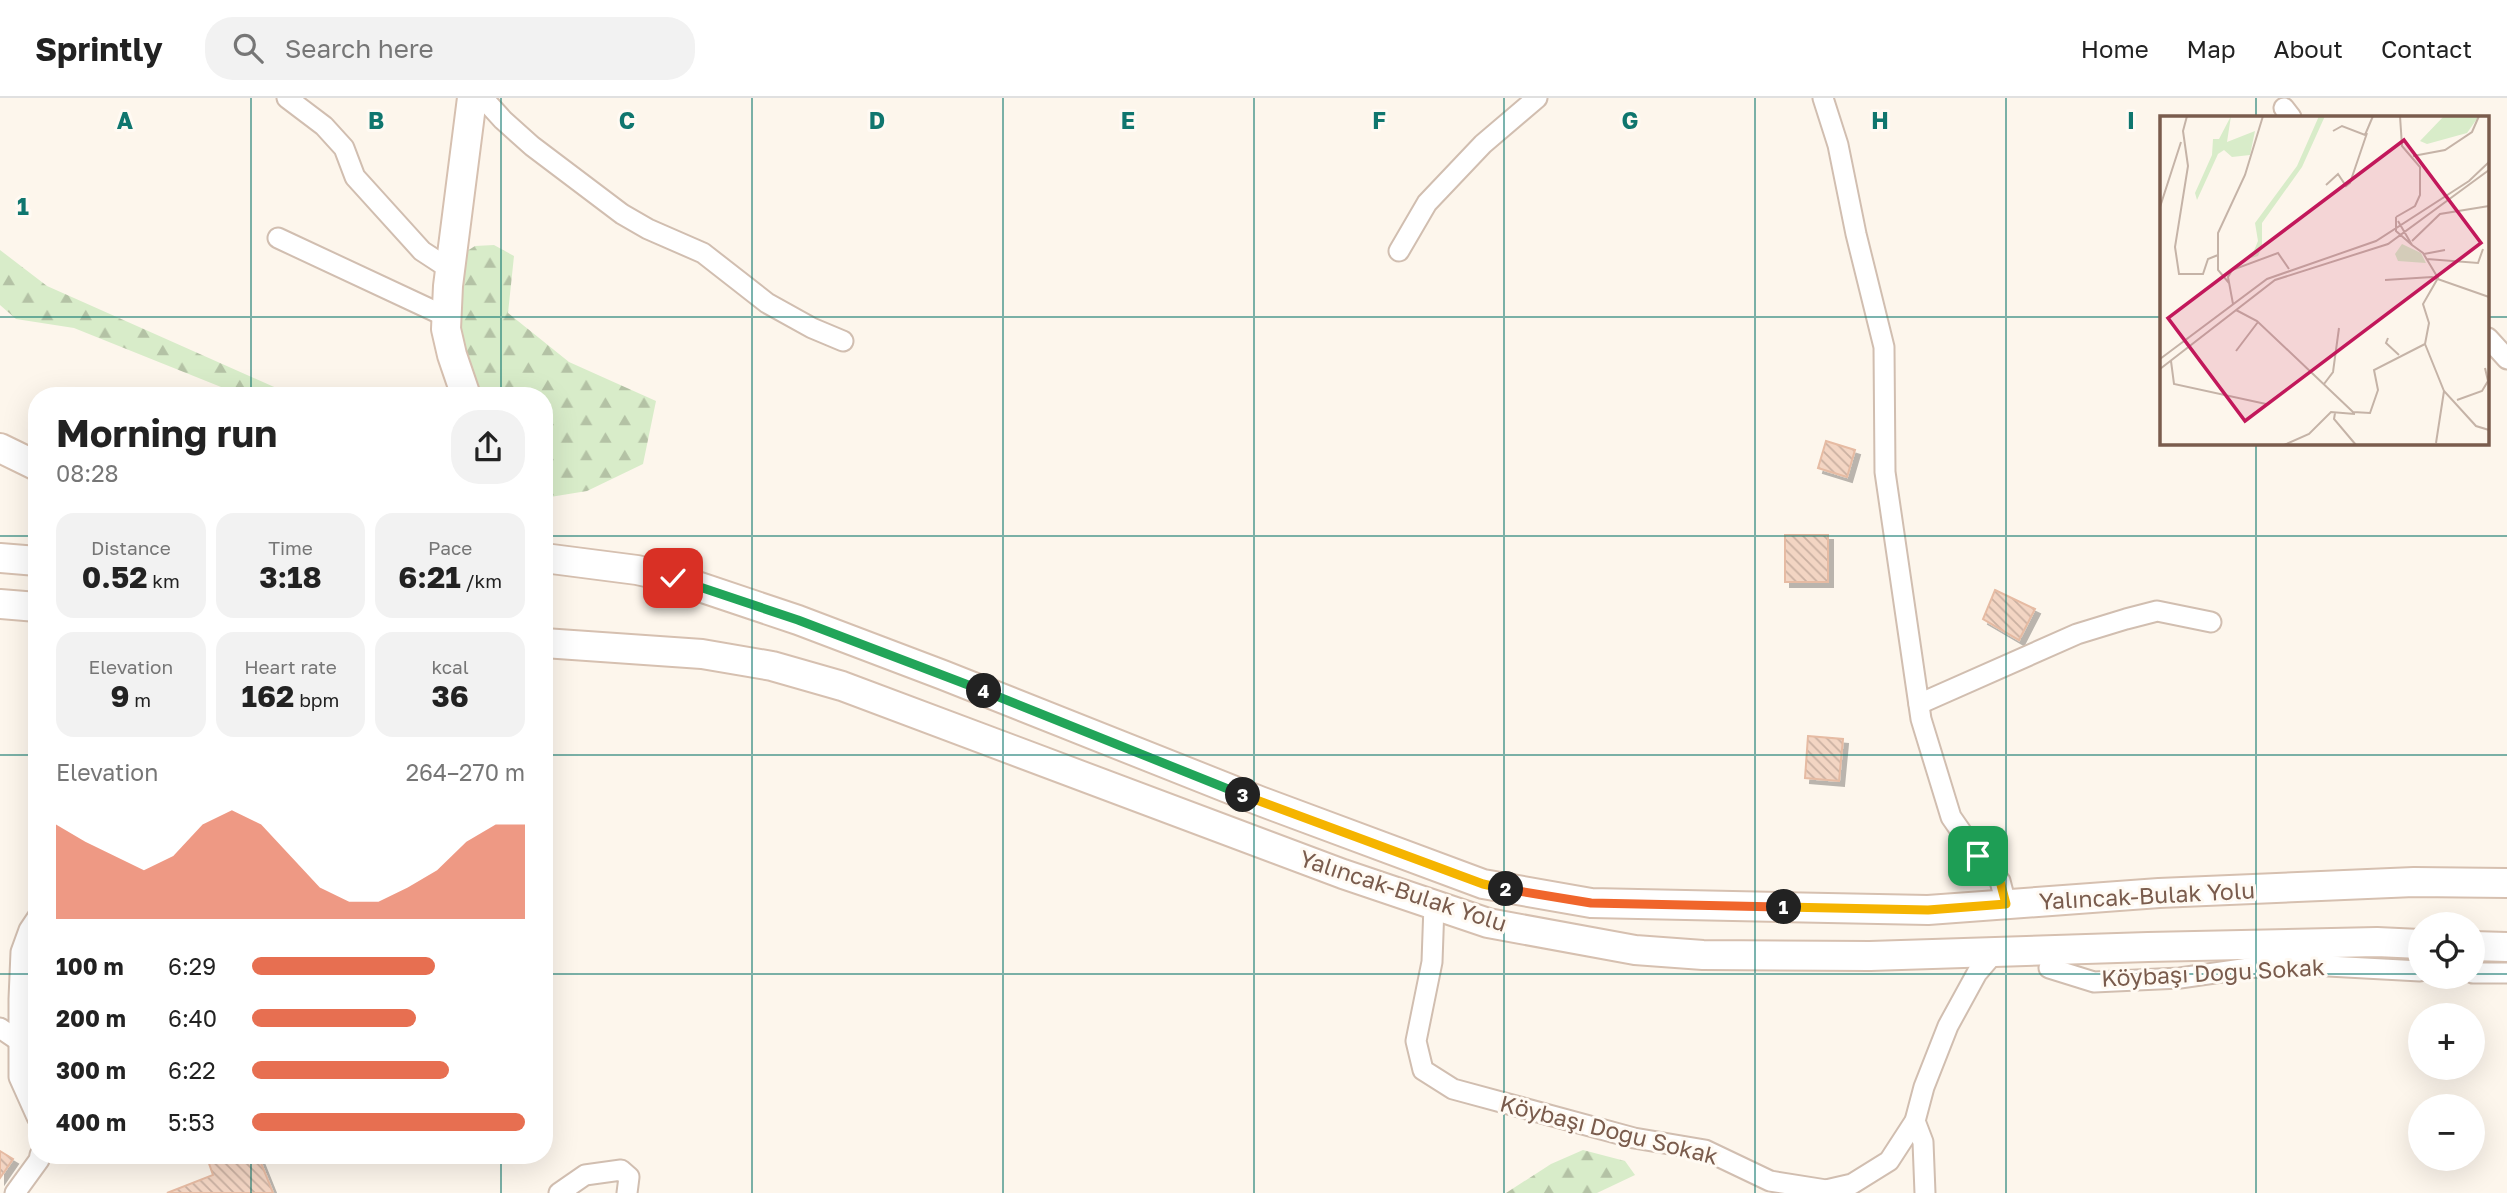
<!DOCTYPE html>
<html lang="en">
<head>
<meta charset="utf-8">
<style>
	:root { --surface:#fff; --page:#f2f2f2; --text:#222; --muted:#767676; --line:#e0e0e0; --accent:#e76f51 }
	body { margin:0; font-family:"Golos Text",sans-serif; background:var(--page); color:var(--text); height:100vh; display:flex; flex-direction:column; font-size:26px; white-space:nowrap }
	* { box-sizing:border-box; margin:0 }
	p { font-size:23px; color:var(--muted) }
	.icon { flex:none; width:38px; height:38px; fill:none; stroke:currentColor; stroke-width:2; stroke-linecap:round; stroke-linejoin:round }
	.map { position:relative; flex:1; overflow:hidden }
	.sheet { position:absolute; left:28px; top:289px; width:525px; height:777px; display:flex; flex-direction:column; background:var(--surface); border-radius:28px; box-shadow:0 7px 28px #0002 }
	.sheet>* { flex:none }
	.tools { position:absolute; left:2408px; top:814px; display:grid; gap:14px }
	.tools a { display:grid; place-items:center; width:77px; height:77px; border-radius:50%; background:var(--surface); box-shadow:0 7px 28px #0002; font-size:35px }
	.pin { position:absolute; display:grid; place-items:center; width:60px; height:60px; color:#fff; margin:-30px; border-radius:14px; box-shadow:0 4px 10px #0006 }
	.km { position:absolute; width:35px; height:35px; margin:-18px; border-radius:50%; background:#222; color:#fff; font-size:19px; line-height:35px; text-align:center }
	.round { display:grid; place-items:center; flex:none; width:74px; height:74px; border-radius:28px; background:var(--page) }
	.summary { display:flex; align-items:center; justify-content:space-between; height:119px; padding:0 28px }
	h1 { font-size:38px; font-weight:700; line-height:52px }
	.figures { display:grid; grid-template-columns:repeat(3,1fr); gap:10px; height:119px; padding:7px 28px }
	.figures div { display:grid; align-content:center; border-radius:18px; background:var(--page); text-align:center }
	.figures b { font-size:30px; font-weight:700 }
	.figures small { font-size:19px; font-weight:400 }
	.figures p { font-size:19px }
	.chart { height:196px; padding:14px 28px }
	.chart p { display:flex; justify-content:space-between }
	.chart svg { width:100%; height:126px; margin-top:7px; fill:var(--accent); opacity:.7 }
	ul { padding:0 28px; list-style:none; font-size:23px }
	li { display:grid; grid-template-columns:112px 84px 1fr; align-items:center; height:52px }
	li i { height:18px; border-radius:9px; background:var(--accent) }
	header { display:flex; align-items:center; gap:42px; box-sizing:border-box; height:98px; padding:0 35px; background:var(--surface); border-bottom:2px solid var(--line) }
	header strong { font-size:33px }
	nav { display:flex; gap:38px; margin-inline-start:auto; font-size:24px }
	.search { width:490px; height:63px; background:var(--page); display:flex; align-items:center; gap:18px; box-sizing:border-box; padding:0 24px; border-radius:28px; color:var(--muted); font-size:26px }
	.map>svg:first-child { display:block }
	.forest { fill:url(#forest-firs) }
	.building { fill:url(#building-back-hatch); stroke:#e6bba3; stroke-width:2; filter:url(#shadow) }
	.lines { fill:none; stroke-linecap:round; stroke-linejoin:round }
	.lane-casing { stroke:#d1beb0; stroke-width:13 }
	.street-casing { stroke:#d1beb0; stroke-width:23 }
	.secondary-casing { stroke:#d6c0b0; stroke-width:32 }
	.lane { stroke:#fff; stroke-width:10 }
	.street { stroke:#fff; stroke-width:19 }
	.secondary { stroke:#fff; stroke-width:28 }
	.split-1-casing { stroke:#fff; stroke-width:14 }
	.split-2-casing { stroke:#fff; stroke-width:14 }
	.split-3-casing { stroke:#fff; stroke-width:14 }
	.split-4-casing { stroke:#fff; stroke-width:14 }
	.split-5-casing { stroke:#fff; stroke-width:14 }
	.split-1 { stroke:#f5b400; stroke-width:9 }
	.split-2 { stroke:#f0652b; stroke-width:9 }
	.split-3 { stroke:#f5b400; stroke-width:9 }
	.split-4 { stroke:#22a559; stroke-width:9 }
	.split-5 { stroke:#22a559; stroke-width:9 }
	.grid { fill:none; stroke:#0f766e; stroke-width:2; stroke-opacity:0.55 }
	.labels { text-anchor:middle; stroke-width:6; stroke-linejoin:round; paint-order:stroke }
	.street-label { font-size:23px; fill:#7a5c4d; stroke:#fffaf3 }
	.inset-road { fill:none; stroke:#c5b3a7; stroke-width:2 }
	.view { fill:#c2185b; fill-opacity:0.15; stroke:#c2185b; stroke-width:3.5 }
	.inset-edge { fill:none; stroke:#7a5c4d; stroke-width:3.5 }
	.grid-label { font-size:23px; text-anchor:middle; font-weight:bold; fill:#0f766e; stroke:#fffaf3; stroke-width:6; stroke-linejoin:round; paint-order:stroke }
</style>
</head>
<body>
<header>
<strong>Sprintly</strong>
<div class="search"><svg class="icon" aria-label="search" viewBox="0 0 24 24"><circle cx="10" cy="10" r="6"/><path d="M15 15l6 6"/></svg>Search here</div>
<nav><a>Home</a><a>Map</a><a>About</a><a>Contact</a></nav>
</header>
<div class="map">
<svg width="2507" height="1095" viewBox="0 0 2507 1095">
	<defs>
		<pattern id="forest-firs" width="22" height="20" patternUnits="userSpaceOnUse" patternTransform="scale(1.75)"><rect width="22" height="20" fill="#d8ecc9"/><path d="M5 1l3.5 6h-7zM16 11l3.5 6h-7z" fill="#b4c2a5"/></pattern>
		<pattern id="building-back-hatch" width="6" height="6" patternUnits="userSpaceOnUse" patternTransform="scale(1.75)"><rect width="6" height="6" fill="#f3d5c3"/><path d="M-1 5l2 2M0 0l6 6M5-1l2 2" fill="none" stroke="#cab0a1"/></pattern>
		<filter id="shadow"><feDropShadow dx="5" dy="5" stdDeviation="0" flood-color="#0004"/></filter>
	</defs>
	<rect width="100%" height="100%" fill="#fdf6ec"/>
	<g class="forest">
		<path d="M 494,147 L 514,158 L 508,215 L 569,264 L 656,303 L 643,366 L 587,393 L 544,400 L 544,298 L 481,297 C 458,252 460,209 456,160 L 475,148 Z"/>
		<polygon points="0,152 47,188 292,297 241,297 74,230 16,221 0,207"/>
		<polygon points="1583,1052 1625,1063 1635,1077 1597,1095 1506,1095 1551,1066"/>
	</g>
	<g class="building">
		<polygon points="1826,343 1855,352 1847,379 1818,370"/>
		<rect x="1785" y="437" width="43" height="47"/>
		<polygon points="1995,492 2035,511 2019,542 1983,521"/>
		<polygon points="1808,638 1843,641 1839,683 1805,680"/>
		<polygon points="0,1053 13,1061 0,1080"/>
		<polygon points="206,1057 252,1057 254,1062 259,1060 273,1095 167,1095 213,1077"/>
	</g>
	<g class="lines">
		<g class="lane-casing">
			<polyline id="lane" points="20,892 37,893"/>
		</g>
		<g class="street-casing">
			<g id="street">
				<polyline points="287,0 324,28 344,50 355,79 422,153 451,172"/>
				<polyline points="483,0 503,22 532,48 622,116 648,131 703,155 767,205 812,230 843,243"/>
				<polyline points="1823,0 1838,47 1856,136 1884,249 1885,374 1921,621 1951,719 1978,758 2000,783 2006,806"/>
				<polyline points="2284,10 2291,19"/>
				<polyline points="278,140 447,219"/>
				<polyline points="1399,153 1427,105 1483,46 1537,0"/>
				<polyline points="2488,240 2507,261"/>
				<polyline points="1919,606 2077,536 2126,521 2157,513 2211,524"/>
				<polyline points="1434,807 1432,864 1416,943 1423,972 1453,991 1634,1040 1705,1052 1770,1083 1826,1092 1852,1086 1889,1063 1915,1023 1924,989 1948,928 1977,875 1995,854"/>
				<polyline points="37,820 29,832 21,854 19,901 19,979 37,1019"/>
				<polyline points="2049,870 2094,884 2180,880 2270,867 2328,868 2420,873"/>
				<polyline points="2473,875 2507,875"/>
				<polyline points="0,930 19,943"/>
				<polyline points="1915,1023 1923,1044 1925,1095"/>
				<polyline points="15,1095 39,1062 40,1057"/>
				<polyline points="559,1095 585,1077 621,1072 629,1079 627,1095"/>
			</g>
		</g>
		<g class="secondary-casing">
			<g id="secondary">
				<polyline points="466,298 452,257 446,231 448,188 472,0"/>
				<polyline points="0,350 37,368"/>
				<polyline points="0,460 37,463"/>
				<polyline points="544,460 637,472 673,480 798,522 943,577 1260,703 1483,786 1591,805 1928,812 2159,795 2414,784 2507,785"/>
				<polyline points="0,506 37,509"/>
				<polyline points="544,545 702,556 772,568 842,588 1343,776 1488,825 1635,852 1703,857 1870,858 2148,849 2377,844 2420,846"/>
				<polyline points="2473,848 2507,849"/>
			</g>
		</g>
		<use href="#lane" class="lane"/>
		<use href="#street" class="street"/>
		<use href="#secondary" class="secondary"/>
	</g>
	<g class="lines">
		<g class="split-1-casing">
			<polyline id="split-1" points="1784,809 1928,812 2006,806 2000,783 1978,758"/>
		</g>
		<g class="split-2-casing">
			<polyline id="split-2" points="1506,791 1591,805 1784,809"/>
		</g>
		<g class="split-3-casing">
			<polyline id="split-3" points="1243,697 1483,786 1506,791"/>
		</g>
		<g class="split-4-casing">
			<polyline id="split-4" points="984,593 1243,697"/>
		</g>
		<g class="split-5-casing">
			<polyline id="split-5" points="673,480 798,522 984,593"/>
		</g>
		<use href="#split-1" class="split-1"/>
		<use href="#split-2" class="split-2"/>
		<use href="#split-3" class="split-3"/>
		<use href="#split-4" class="split-4"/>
		<use href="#split-5" class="split-5"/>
	</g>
	<path class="grid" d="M 251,0 L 251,298M 501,0 L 501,298M 752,0 L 752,1095M 1003,0 L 1003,1095M 1254,0 L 1254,1095M 1504,0 L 1504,1095M 1755,0 L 1755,1095M 2006,0 L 2006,1095M 2256,0 L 2256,19M 0,219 L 2162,219M 2488,219 L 2507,219M 2256,345 L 2256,1095M 0,438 L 37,438M 544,438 L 2507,438M 0,657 L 37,657M 544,657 L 2507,657M 0,876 L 37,876M 544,876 L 2420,876M 2473,876 L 2507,876M 251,1057 L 251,1095M 501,1057 L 501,1095"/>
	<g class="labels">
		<g class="street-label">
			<text transform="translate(1403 793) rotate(18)" y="8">Yalıncak-Bulak Yolu</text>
			<text transform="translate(2147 798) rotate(-3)" y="8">Yalıncak-Bulak Yolu</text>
			<text transform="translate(2213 875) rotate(-3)" y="8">Köybaşı Doğu Sokak</text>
			<text transform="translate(1609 1032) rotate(14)" y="8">Köybaşı Doğu Sokak</text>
		</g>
	</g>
	<g transform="translate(2160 18)">
		<rect width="329" height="329" fill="#fdf6ec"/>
		<path d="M 71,0 L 67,26 L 95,15 L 90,39 L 72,41 L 64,34 L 58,38 L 37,84 L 35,77 L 52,39 L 53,23 L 59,23 ZM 159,0 L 165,0 L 142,51 L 102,107 L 102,131 L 98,140 L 91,142 L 98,125 L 95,107 L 137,50 ZM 284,0 L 319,0 L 307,17 L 267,28 L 260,25 ZM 242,128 L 261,137 L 266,147 L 238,145 L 235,138 Z" fill="#d8ecc9"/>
		<path class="inset-road" d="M 27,0 L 23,15 L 28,50 L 15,131 L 19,158 L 43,158 L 48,143 L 58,139M 173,15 L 182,10 L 205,19 L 213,0M 253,40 L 285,34 L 312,16 L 319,0M 166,69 L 178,58 L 186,70 L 190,67 L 207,17M 0,91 L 21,26M 236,101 L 255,90 L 260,79 L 260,51 L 242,30 L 240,0M 236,101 L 236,115 L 252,129M 238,105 L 252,129M 252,125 L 280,98 L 329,90M 264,138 L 285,134M 267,143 L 318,147 L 323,133M 225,164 L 272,161 L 329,181M 69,167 L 58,154 L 58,117 L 85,59 L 103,0M 73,188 L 68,161 L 72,154 L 118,137 L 129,153M 76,194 L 97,205 L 193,296 L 210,297 L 218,274 L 214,254 L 265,228 L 269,207 L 263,188 L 278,162 L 263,137 L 252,129M 228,222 L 226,227 L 239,239M 265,228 L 284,275 L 316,310 L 329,314M 76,235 L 98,206M 0,243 L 107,163 L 216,125 L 309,65 L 329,46M 11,245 L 14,268 L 106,288M 0,253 L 115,164 L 228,128 L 329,54M 164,268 L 173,256 L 179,212M 297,284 L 322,275 L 328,265 L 325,252M 175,297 L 174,303 L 196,329M 276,327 L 284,275M 124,329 L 149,318 L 171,296 L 195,298"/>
		<path class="view" d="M 244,24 L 321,127 L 85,305 L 8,202 Z"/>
		<rect width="329" height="329" class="inset-edge"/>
	</g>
	<g class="grid-label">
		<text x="125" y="31">A</text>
		<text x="376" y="31">B</text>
		<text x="627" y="31">C</text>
		<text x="877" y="31">D</text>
		<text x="1128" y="31">E</text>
		<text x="1379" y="31">F</text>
		<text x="1630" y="31">G</text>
		<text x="1880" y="31">H</text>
		<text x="2131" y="31">I</text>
		<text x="23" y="117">1</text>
	</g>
</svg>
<div class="tools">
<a><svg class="icon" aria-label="locate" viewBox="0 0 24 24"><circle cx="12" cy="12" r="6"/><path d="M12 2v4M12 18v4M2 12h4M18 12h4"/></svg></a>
<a>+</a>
<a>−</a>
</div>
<div class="pin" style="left:1978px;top:758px;background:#1e9e55"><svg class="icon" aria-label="arrive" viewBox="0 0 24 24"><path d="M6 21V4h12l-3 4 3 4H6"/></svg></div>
<div class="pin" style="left:673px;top:480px;background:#d93025"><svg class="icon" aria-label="check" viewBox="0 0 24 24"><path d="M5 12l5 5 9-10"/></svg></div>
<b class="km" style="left:1784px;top:809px">1</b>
<b class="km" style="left:1506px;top:791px">2</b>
<b class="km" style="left:1243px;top:697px">3</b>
<b class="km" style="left:984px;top:593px">4</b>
<section class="sheet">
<div class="summary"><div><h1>Morning run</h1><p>08:28</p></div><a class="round"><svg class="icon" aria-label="share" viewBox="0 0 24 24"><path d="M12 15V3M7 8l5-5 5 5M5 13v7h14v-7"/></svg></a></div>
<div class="figures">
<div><p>Distance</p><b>0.52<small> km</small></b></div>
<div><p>Time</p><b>3:18</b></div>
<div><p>Pace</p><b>6:21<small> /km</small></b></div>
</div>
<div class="figures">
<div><p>Elevation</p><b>9<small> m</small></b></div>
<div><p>Heart rate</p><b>162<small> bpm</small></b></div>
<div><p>kcal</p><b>36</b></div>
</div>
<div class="chart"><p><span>Elevation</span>264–270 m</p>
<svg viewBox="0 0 160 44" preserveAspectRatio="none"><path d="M0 44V11L10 17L20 22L30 27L40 22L50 11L60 6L70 11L80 22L90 33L100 38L110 38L120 33L130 27L140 17L150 11L160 11V44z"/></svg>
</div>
<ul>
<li><b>100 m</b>6:29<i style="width:67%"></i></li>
<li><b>200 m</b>6:40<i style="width:60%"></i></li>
<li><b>300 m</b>6:22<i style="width:72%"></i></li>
<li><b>400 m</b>5:53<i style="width:100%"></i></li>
</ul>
</section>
</div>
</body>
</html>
